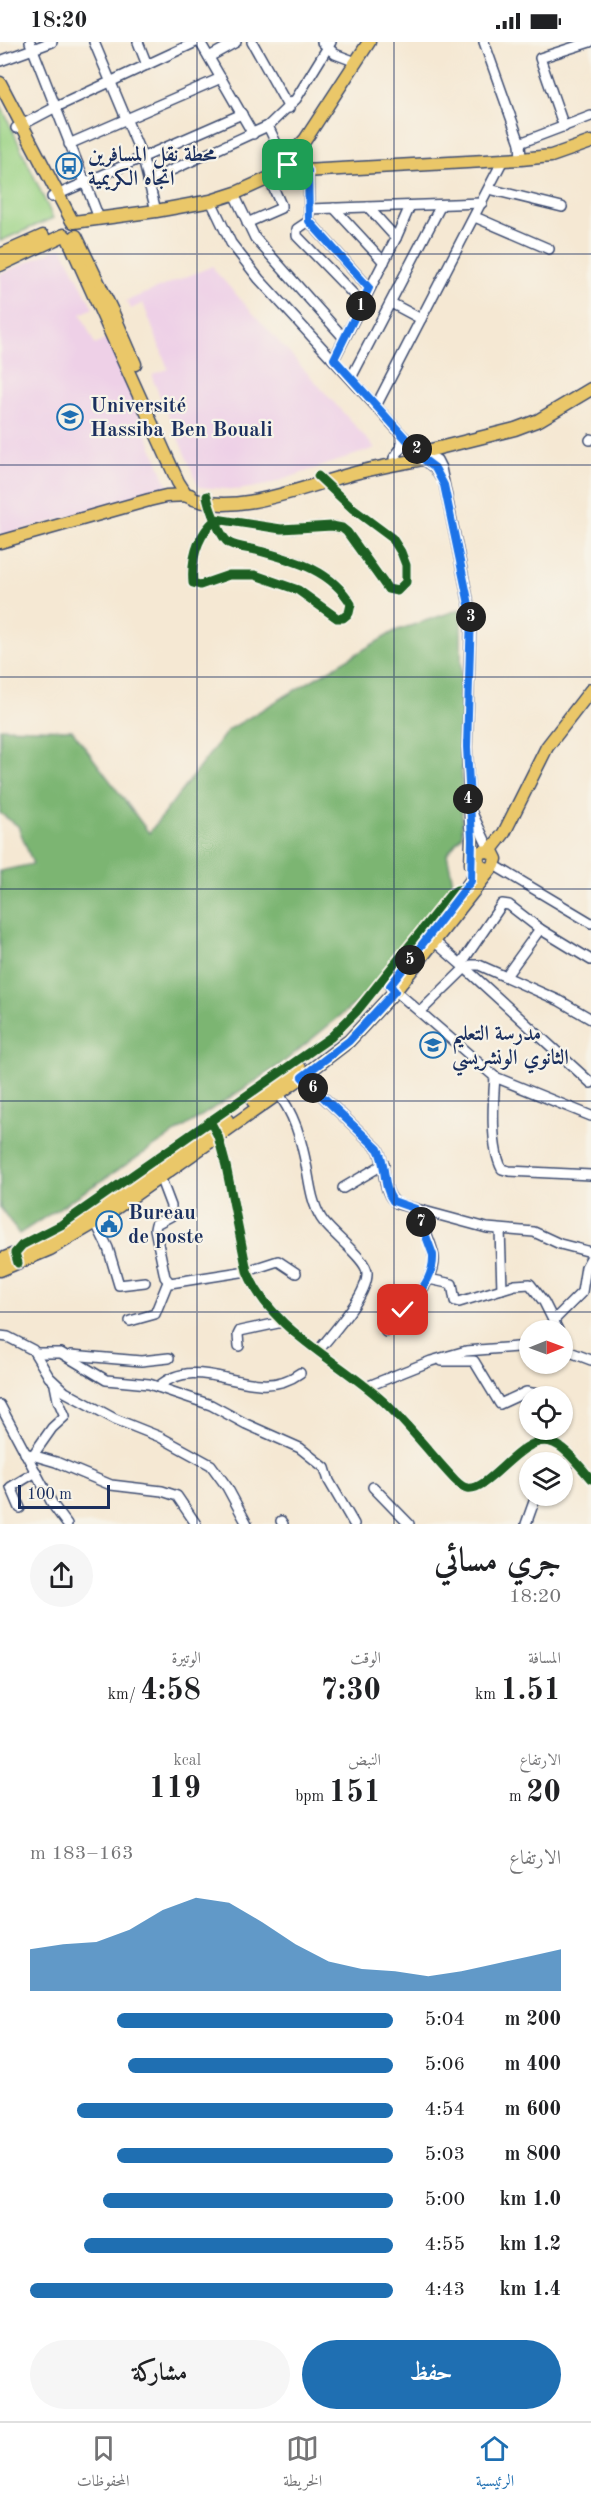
<!DOCTYPE html>
<html lang="ar">
<head>
<meta charset="utf-8">
<style>
	:root { --surface:#fff; --page:#f6f6f6; --text:#202124; --muted:#757577; --line:#e0e0e0; --accent:#1f6fb2 }
	body { margin:0; font-family:"Old Standard TT",Amiri,serif; background:var(--page); color:var(--text); direction:rtl; height:100vh; display:flex; flex-direction:column; font-size:22px; white-space:nowrap }
	* { box-sizing:border-box; margin:0 }
	p { font-size:20px; color:var(--muted) }
	.icon { flex:none; width:33px; height:33px; fill:none; stroke:currentColor; stroke-width:2; stroke-linecap:round; stroke-linejoin:round }
	.map { position:relative; height:1482px; overflow:hidden; direction:ltr }
	.side { display:flex; flex-direction:column; background:var(--surface); flex:1 }
	.side>* { flex:none }
	.needle { width:39px; rotate:89deg }
	.controls { position:absolute; left:519px; top:1278px; display:grid; gap:12px }
	.controls a { display:grid; place-items:center; width:54px; height:54px; border-radius:50%; background:var(--surface); box-shadow:0 2px 4px #0004; font-size:30px }
	.scale { position:absolute; left:18px; bottom:15px; width:92px; box-sizing:border-box; padding-left:6px; border:3px solid #1b2f5e; border-top:0; font-size:16px; line-height:21px; white-space:nowrap; color:#1b2f5e; -webkit-text-stroke:4px #f7f3e8; paint-order:stroke }
	.pin { position:absolute; display:grid; place-items:center; width:51px; height:51px; color:#fff; margin:-26px; border-radius:12px; box-shadow:0 3px 9px #0006 }
	.km { position:absolute; width:30px; height:30px; margin:-15px; border-radius:50%; background:#222; color:#fff; font-size:16px; line-height:30px; text-align:center }
	.round { display:grid; place-items:center; flex:none; width:63px; height:63px; border-radius:32px; background:var(--page) }
	.summary { display:flex; align-items:center; justify-content:space-between; height:102px; padding:0 30px }
	h1 { font-size:33px; font-weight:700; line-height:45px }
	.stats { display:grid; grid-template-columns:repeat(3,1fr); gap:9px; height:102px; padding:6px 30px }
	.stats div { display:grid; align-content:center }
	.stats b { font-size:30px; font-weight:700 }
	.stats small { font-size:16px; font-weight:400 }
	.stats p { font-size:16px }
	.chart { height:168px; padding:12px 30px }
	.chart p { display:flex; justify-content:space-between }
	.chart svg { width:100%; height:108px; margin-top:6px; fill:var(--accent); opacity:.7 }
	.cta { display:flex; gap:12px; margin-top:auto; padding:12px 30px }
	.cta a { flex:1; height:69px; border-radius:36px; background:var(--accent); color:#fff; font-size:24px; font-weight:700; line-height:69px; text-align:center }
	.cta a+a { background:var(--page); color:var(--text) }
	ul { padding:0 30px; list-style:none; font-size:20px }
	li { display:grid; grid-template-columns:96px 72px 1fr; align-items:center; height:45px }
	li i { height:15px; border-radius:8px; background:var(--accent) }
	.status { display:flex; justify-content:space-between; align-items:center; height:42px; padding:0 30px; background:var(--surface); direction:ltr }
	.status svg { height:16px; fill:currentColor }
	.tabs { display:flex; justify-content:space-around; align-items:center; height:84px; border-top:2px solid var(--line); background:var(--surface); font-size:16px; color:var(--muted) }
	.tabs a { display:grid; justify-items:center; gap:3px }
	.tabs .current { color:var(--accent) }
	.map>svg:first-child { display:block }
	.built { fill:#eed0e7 }
	.green { fill:#9bd385; stroke:#5b8172; stroke-width:1.5 }
	.forest { fill:#7cb572; stroke:#4c7268; stroke-width:1.5 }
	.lines { fill:none; stroke-linecap:round; stroke-linejoin:round }
	.minor-casing { stroke:#3c4b70; stroke-width:12 }
	.major-casing { stroke:#3c4b70; stroke-width:15 }
	.minor { stroke:#fff; stroke-width:9 }
	.major { stroke:#eac769; stroke-width:12 }
	.cycleway-casing { stroke:#f7f3e8; stroke-width:13 }
	.cycleway { stroke:#1b5e20; stroke-width:9 }
	.route-casing { stroke:#fff; stroke-width:12 }
	.route { stroke:#1a73e8; stroke-width:8 }
	.grid { fill:none; stroke:#1b2f5e; stroke-width:1.5; stroke-opacity:0.55 }
	.labels { text-anchor:middle; stroke-width:4.5; stroke-linejoin:round; paint-order:stroke }
	.poi-label { font-size:21px; font-weight:bold; fill:#1b2f5e; stroke:#f7f3e8; text-anchor:start }
</style>
</head>
<body>
<div class="status"><b>18:20</b><svg viewBox="0 0 49 12"><path d="M0 12V9h3v3zM5 12V6h3v6zM10 12V3h3v9zM15 12V0h3v12zM26 1h20v11H26zM47 4h2v5h-2z"/></svg></div>
<div class="map">
<svg width="591" height="1482" viewBox="0 0 591 1482">
	<rect width="100%" height="100%" fill="#f7f3e8"/>
	<filter id="ink" filterUnits="userSpaceOnUse"><feTurbulence type="fractalNoise" baseFrequency=".0167" numOctaves="2"/><feDisplacementMap in="SourceGraphic" scale="12" xChannelSelector="R" yChannelSelector="G"/><feConvolveMatrix kernelMatrix="1 2 1 2 8 2 1 2 1" color-interpolation-filters="sRGB"/></filter>
	<filter id="wash" filterUnits="userSpaceOnUse"><feTurbulence type="fractalNoise" baseFrequency=".008" numOctaves="4" result="noise"/><feDisplacementMap in="SourceGraphic" scale="24" xChannelSelector="R" yChannelSelector="G"/><feGaussianBlur stdDeviation="1.35" result="paint"/><feColorMatrix in="noise" values="0 0 0 0 0 0 0 0 0 0 0 0 0 0 0 0 0 1.4 0 .05"/><feComposite in="paint" operator="in"/></filter>
	<g filter="url(#wash)">
		<rect width="100%" height="100%" fill="#f5e8d3"/>
		<g class="built">
			<polygon points="62,205 93,266 81,272 95,303 108,296 169,447 0,494 0,232"/>
			<polygon points="213,224 215,229 375,406 267,443 238,448 199,445 153,338 153,332 168,327 143,261 131,267 126,259"/>
		</g>
		<polygon class="green" points="0,61 53,176 0,199"/>
		<polygon class="forest" points="461,567 462,793 447,812 454,845 367,952 280,1023 19,1192 0,1165 0,829 33,822 18,784 0,771 0,686 72,688 149,791 228,688 395,589"/>
	</g>
	<g filter="url(#ink)">
		<g class="lines">
			<g class="minor-casing">
				<g id="minor">
					<polyline points="30,0 99,176"/>
					<polyline points="94,0 143,117 156,169"/>
					<polyline points="138,0 147,23"/>
					<polyline points="200,0 253,92"/>
					<polyline points="252,0 289,66"/>
					<polyline points="322,0 335,12 356,20"/>
					<polyline points="484,0 515,87 520,101 521,117"/>
					<polyline points="209,15 236,0"/>
					<polyline points="0,19 52,0"/>
					<polyline points="564,85 540,16 590,0"/>
					<polyline points="16,86 54,66 196,0"/>
					<polyline points="520,101 591,74"/>
					<polyline points="69,102 221,36"/>
					<polyline points="285,120 268,84 296,57 331,0"/>
					<polyline points="308,129 309,167 482,161"/>
					<polyline points="148,139 268,84"/>
					<polyline points="489,147 562,165"/>
					<polyline points="234,152 255,196 344,296"/>
					<polyline points="52,155 242,72"/>
					<polyline points="211,159 231,201 259,237 403,394 421,410"/>
					<polyline points="368,165 396,196"/>
					<polyline points="334,166 384,220"/>
					<polyline points="309,167 309,179 297,187 297,194 362,261"/>
					<polyline points="475,175 549,207"/>
					<polyline points="309,179 369,246"/>
					<polyline points="247,181 281,166 281,163 269,136"/>
					<polyline points="391,261 421,277"/>
					<polyline points="334,317 396,196 410,164"/>
					<polyline points="351,336 441,163"/>
					<polyline points="376,364 503,118"/>
					<polyline points="590,398 591,397"/>
					<polyline points="432,415 437,418 441,426 471,572 467,705 470,785 473,802"/>
					<polyline points="394,416 401,406 403,394"/>
					<polyline points="426,419 435,427 440,435"/>
					<path d="M 207,454 C 209,465 220,495 229,501 C 236,505 247,506 256,508 C 292,518 331,527 351,562 L 349,571 L 343,576 L 337,576 L 298,548 L 255,533 L 229,533 L 200,543 L 193,541 C 191,516 197,494 216,477 L 281,487 L 332,484 L 342,486 L 347,490 L 388,547 L 397,549 L 406,540 L 406,523 L 401,510 L 392,496 L 353,467 L 318,434"/>
					<polyline points="472,771 490,809"/>
					<polyline points="494,823 591,881"/>
					<polyline points="435,900 465,926 471,923 479,923 560,959 591,977"/>
					<polyline points="461,922 502,862 509,863 540,887"/>
					<polyline points="506,934 540,887 591,918"/>
					<polyline points="390,944 495,1035 591,1074"/>
					<polyline points="420,970 465,926 591,1041"/>
					<path d="M 302,1035 L 378,1107 C 387,1124 380,1151 398,1162 L 487,1186 L 534,1190 L 560,1202 L 591,1210"/>
					<path d="M 495,1035 C 493,1060 490,1105 502,1127 L 509,1129 L 591,1133"/>
					<path d="M 275,1047 C 295,1072 301,1097 307,1127 C 310,1144 312,1161 321,1176 C 330,1191 367,1217 367,1231 C 368,1253 333,1290 319,1308"/>
					<path d="M 210,1079 L 218,1094 L 226,1124 L 247,1229 C 270,1288 340,1319 384,1360 C 410,1384 431,1413 455,1438 C 458,1441 462,1445 467,1446 C 489,1451 521,1392 550,1400 C 566,1404 580,1425 591,1437"/>
					<polyline points="160,1135 171,1164 171,1174 156,1182 155,1187 165,1235 170,1241 247,1229 278,1219 296,1231"/>
					<polyline points="343,1146 384,1122"/>
					<polyline points="94,1177 108,1206 119,1243 145,1240"/>
					<polyline points="500,1188 502,1247"/>
					<polyline points="19,1206 61,1183 331,995 357,969 451,852 457,848 466,847"/>
					<polyline points="429,1237 452,1242 455,1259 459,1260 515,1243 530,1242 544,1260 558,1288"/>
					<polyline points="130,1279 155,1272 168,1240"/>
					<polyline points="553,1279 582,1250 586,1225 591,1216"/>
					<path d="M 386,1290 C 401,1271 436,1241 434,1216 C 433,1203 421,1180 416,1167"/>
					<polyline points="0,1294 8,1295 33,1308 49,1335 65,1350 115,1377 160,1395 211,1423 227,1445 247,1482"/>
					<polyline points="239,1304 238,1293 240,1289 283,1280"/>
					<polyline points="562,1307 591,1318"/>
					<polyline points="35,1311 61,1311 106,1338 149,1342 211,1363 246,1382 300,1406 325,1426 329,1439 354,1482"/>
					<polyline points="71,1313 141,1319 169,1316"/>
					<polyline points="442,1319 474,1319 500,1362 526,1350 549,1354"/>
					<path d="M 158,1345 C 201,1307 254,1365 300,1331"/>
					<polyline points="366,1345 431,1319 466,1309 530,1304"/>
					<polyline points="0,1363 53,1463 67,1482"/>
					<polyline points="25,1411 56,1420 111,1443 162,1449 177,1454 196,1482"/>
					<polyline points="33,1413 52,1386 65,1374 58,1358 55,1343"/>
					<polyline points="562,1425 574,1418"/>
					<polyline points="373,1445 409,1482"/>
					<polyline points="20,1466 11,1445 36,1430"/>
					<polyline points="281,1479 283,1482"/>
					<polyline points="526,1482 536,1454"/>
				</g>
			</g>
			<g class="major-casing">
				<g id="major">
					<polyline points="0,41 72,179"/>
					<polyline points="285,120 290,125 304,129 521,117 551,114 591,100"/>
					<polyline points="74,180 156,169 211,159 236,151 269,136 305,98 369,0"/>
					<polyline points="76,194 112,269 135,322"/>
					<path d="M 68,196 L 178,440 L 187,454 C 231,478 313,441 359,430 C 380,425 402,421 423,417"/>
					<polyline points="0,213 43,194"/>
					<polyline points="0,223 64,193"/>
					<polyline points="431,408 515,387 539,378 591,347"/>
					<polyline points="0,500 149,458 166,454 190,453"/>
					<polyline points="490,809 504,791 547,705 591,648"/>
					<polyline points="471,822 472,797"/>
					<polyline points="460,854 471,839 478,821"/>
					<polyline points="253,1059 300,1026"/>
					<polyline points="0,1218 46,1199 72,1185 227,1078"/>
					<polyline points="0,1228 50,1207 96,1180 302,1035 349,999 395,949 494,823 496,817 493,811 488,809 481,810 477,816 479,823 485,827 491,826"/>
				</g>
			</g>
			<use href="#minor" class="minor"/>
			<use href="#major" class="major"/>
			<g class="cycleway-casing">
				<g id="cycleway">
					<path d="M 207,454 C 209,465 220,495 229,501 C 236,505 247,506 256,508 C 292,518 331,527 351,562 L 349,571 L 343,576 L 337,576 L 298,548 L 255,533 L 229,533 L 200,543 L 193,541 C 191,516 197,494 216,477 L 281,487 L 332,484 L 342,486 L 347,490 L 388,547 L 397,549 L 406,540 L 406,523 L 401,510 L 392,496 L 353,467 L 318,434"/>
					<path d="M 210,1079 L 218,1094 L 226,1124 L 247,1229 C 270,1288 340,1319 384,1360 C 410,1384 431,1413 455,1438 C 458,1441 462,1445 467,1446 C 489,1451 521,1392 550,1400 C 566,1404 580,1425 591,1437"/>
					<polyline points="18,1221 15,1211 22,1203 61,1183 331,995 357,969 451,852 457,848 466,847"/>
				</g>
			</g>
			<use href="#cycleway" class="cycleway"/>
		</g>
	</g>
	<g class="lines" filter="url(#ink)">
		<g class="route-casing">
			<path id="route" d="M 288,123 L 296,128 L 308,129 L 309,179 L 369,246 L 334,317 L 407,398 L 421,410 L 422,416 L 435,426 L 444,443 L 471,572 L 467,705 L 472,797 L 471,839 L 390,944 L 395,949 L 349,999 L 302,1035 L 378,1107 C 387,1124 382,1144 393,1159 L 416,1167 L 433,1213 C 434,1237 418,1252 403,1268"/>
		</g>
		<use href="#route" class="route"/>
	</g>
	<path class="grid" d="M 197,0 L 197,1482M 394,0 L 394,1482M 0,212 L 591,212M 0,423 L 591,423M 0,635 L 591,635M 0,847 L 591,847M 0,1059 L 591,1059M 0,1270 L 591,1270"/>
	<defs>
		<g id="bus-ring" transform="scale(1.35)"><circle r="9.5" fill="#f7f3e8" stroke="#1f6fb2" stroke-width="1.5"/><path d="M-5-6H5V4H4V6H2V4H-2V6H-4V4H-5ZM-3.5-4V0h7V-4ZM-3.5 1.2v1.5H-2V1.2ZM2 1.2v1.5H3.5V1.2Z" fill="#1f6fb2"/></g>
		<g id="university-ring" transform="scale(1.35)"><circle r="9.5" fill="#f7f3e8" stroke="#1f6fb2" stroke-width="1.5"/><path d="M0-5L7-2L0 1L-7-2ZM-4 1L0 2.5L4 1V4Q0 6-4 4Z" fill="#1f6fb2"/></g>
		<g id="school-ring" transform="scale(1.35)"><circle r="9.5" fill="#f7f3e8" stroke="#1f6fb2" stroke-width="1.5"/><path d="M0-5L7-2L0 1L-7-2ZM-4 1L0 2.5L4 1V4Q0 6-4 4Z" fill="#1f6fb2"/></g>
		<g id="civic-ring" transform="scale(1.35)"><circle r="9.5" fill="#f7f3e8" stroke="#1f6fb2" stroke-width="1.5"/><path d="M-.6-6.5H3V-4.5H.6V-3L4-1V1h2V6H-6V1h2V-1L-.6-3ZM-1.2 2.5V6h2.4V2.5Z" fill="#1f6fb2"/></g>
	</defs>
	<g fill-rule="evenodd">
		<use href="#bus-ring" x="69" y="124"/>
		<use href="#university-ring" x="70" y="375"/>
		<use href="#school-ring" x="433" y="1003"/>
		<use href="#civic-ring" x="109" y="1182"/>
	</g>
	<g class="labels">
		<g class="poi-label">
			<text x="88" y="119">محطة نقل المسافرين<tspan x="88" dy="24">اتجاه الكريمية</tspan></text>
			<text x="90" y="370">Université<tspan x="90" dy="24">Hassiba Ben Bouali</tspan></text>
			<text x="452" y="998">مدرسة التعليم<tspan x="452" dy="24">الثانوي الونشريسي</tspan></text>
			<text x="128" y="1177">Bureau<tspan x="128" dy="24">de poste</tspan></text>
		</g>
	</g>
</svg>
<div class="controls">
<a><svg class="needle" viewBox="-14 -14 28 28"><path d="M0-13l5 13h-10z" fill="#e53935"/><path d="M0 13l5-13h-10z" fill="#757577"/></svg></a>
<a><svg class="icon" aria-label="locate" viewBox="0 0 24 24"><circle cx="12" cy="12" r="6"/><path d="M12 2v4M12 18v4M2 12h4M18 12h4"/></svg></a>
<a><svg class="icon" aria-label="layers" viewBox="0 0 24 24"><path d="M12 4l9 5-9 5-9-5zM3 14l9 5 9-5"/></svg></a>
</div>
<div class="scale">100 m</div>
<div class="pin" style="left:288px;top:123px;background:#1e9e55"><svg class="icon" aria-label="arrive" viewBox="0 0 24 24"><path d="M6 21V4h12l-3 4 3 4H6"/></svg></div>
<div class="pin" style="left:403px;top:1268px;background:#d93025"><svg class="icon" aria-label="check" viewBox="0 0 24 24"><path d="M5 12l5 5 9-10"/></svg></div>
<b class="km" style="left:361px;top:264px">1</b>
<b class="km" style="left:417px;top:407px">2</b>
<b class="km" style="left:471px;top:575px">3</b>
<b class="km" style="left:468px;top:757px">4</b>
<b class="km" style="left:410px;top:918px">5</b>
<b class="km" style="left:313px;top:1046px">6</b>
<b class="km" style="left:421px;top:1180px">7</b>
</div>
<section class="side">
<div class="summary"><div><h1>جري مسائي</h1><p>18:20</p></div><a class="round"><svg class="icon" aria-label="share" viewBox="0 0 24 24"><path d="M12 15V3M7 8l5-5 5 5M5 13v7h14v-7"/></svg></a></div>
<div class="stats">
<div><p>المسافة</p><b>1.51<small> km</small></b></div>
<div><p>الوقت</p><b>7:30</b></div>
<div><p>الوتيرة</p><b>4:58<small> /km</small></b></div>
</div>
<div class="stats">
<div><p>الارتفاع</p><b>20<small> m</small></b></div>
<div><p>النبض</p><b>151<small> bpm</small></b></div>
<div><p>kcal</p><b>119</b></div>
</div>
<div class="chart"><p><span>الارتفاع</span>163–183 m</p>
<svg viewBox="0 0 160 44" preserveAspectRatio="none"><path d="M0 44V27L10 25L20 24L30 19L40 11L50 6L60 8L70 16L80 25L90 32L100 35L110 36L120 38L130 36L140 33L150 30L160 27V44z"/></svg>
</div>
<ul>
<li><b>200 m</b>5:04<i style="width:76%"></i></li>
<li><b>400 m</b>5:06<i style="width:73%"></i></li>
<li><b>600 m</b>4:54<i style="width:87%"></i></li>
<li><b>800 m</b>5:03<i style="width:76%"></i></li>
<li><b>1.0 km</b>5:00<i style="width:80%"></i></li>
<li><b>1.2 km</b>4:55<i style="width:85%"></i></li>
<li><b>1.4 km</b>4:43<i style="width:100%"></i></li>
</ul>
<div class="cta"><a>حفظ</a><a>مشاركة</a></div>
</section>
<nav class="tabs">
<a class="current"><svg class="icon" aria-label="home" viewBox="0 0 24 24"><path d="M3 11l9-7 9 7M6 9v11h12V9"/></svg>الرئيسية</a>
<a><svg class="icon" aria-label="map" viewBox="0 0 24 24"><path d="M3 6l6-2 6 2 6-2v14l-6 2-6-2-6 2zM9 4v14M15 6v14"/></svg>الخريطة</a>
<a><svg class="icon" aria-label="saved" viewBox="0 0 24 24"><path d="M7 4h10v16l-5-4-5 4z"/></svg>المحفوظات</a>
</nav>
</body>
</html>
